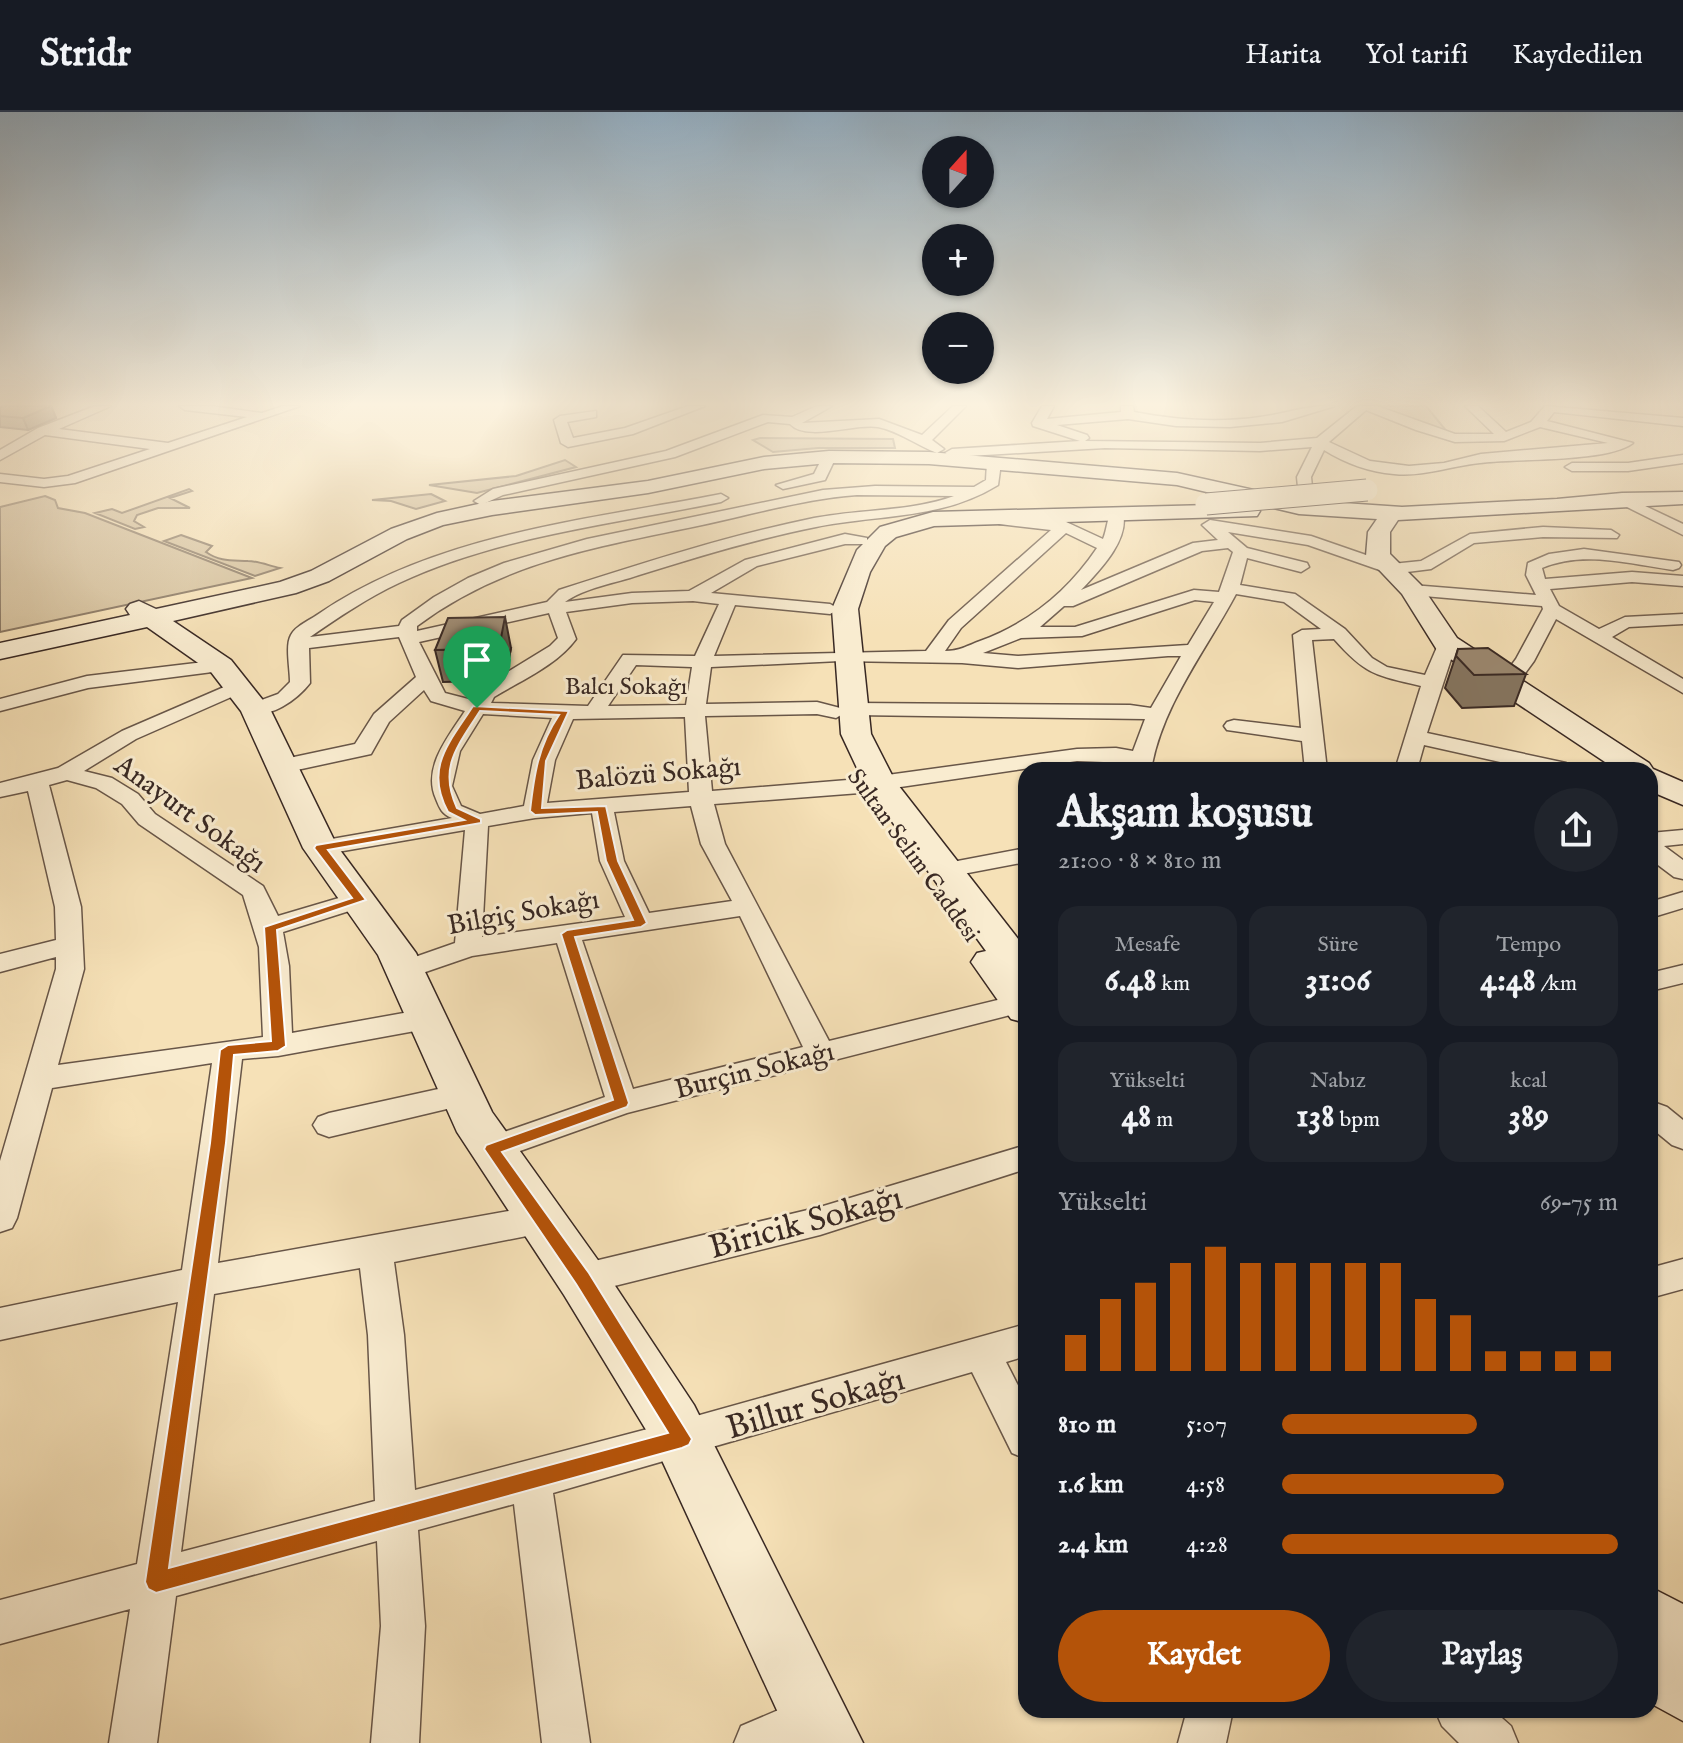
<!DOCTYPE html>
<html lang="tr">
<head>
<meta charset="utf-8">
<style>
	:root { --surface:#171b24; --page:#20242c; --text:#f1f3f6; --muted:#9ea1a6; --line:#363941; --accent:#b45309 }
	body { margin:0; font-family:"IM FELL English",serif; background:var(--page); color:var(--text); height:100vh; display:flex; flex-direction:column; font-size:30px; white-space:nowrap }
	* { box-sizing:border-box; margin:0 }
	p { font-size:26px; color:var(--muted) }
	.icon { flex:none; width:44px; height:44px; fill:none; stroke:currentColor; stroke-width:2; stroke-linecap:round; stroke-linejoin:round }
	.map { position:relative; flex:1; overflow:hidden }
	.side { position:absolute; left:1018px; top:650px; width:640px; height:956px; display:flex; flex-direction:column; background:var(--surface); border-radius:24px; box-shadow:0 2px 6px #0004 }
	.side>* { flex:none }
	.needle { width:52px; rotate:21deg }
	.fabs { position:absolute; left:922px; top:24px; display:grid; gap:16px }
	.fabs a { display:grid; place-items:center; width:72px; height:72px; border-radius:50%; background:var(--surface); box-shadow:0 2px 6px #0004; font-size:40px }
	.pin { position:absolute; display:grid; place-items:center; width:68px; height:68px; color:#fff; margin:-82px -34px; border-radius:50% 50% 50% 0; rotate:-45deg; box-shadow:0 0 8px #0007 }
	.pin .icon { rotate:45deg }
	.round { display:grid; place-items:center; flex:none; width:84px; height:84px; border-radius:42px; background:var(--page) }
	.summary { display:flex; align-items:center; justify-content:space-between; height:136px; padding:0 40px }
	h1 { font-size:44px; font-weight:700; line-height:60px }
	.figures { display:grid; grid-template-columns:repeat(3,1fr); gap:12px; height:136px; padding:8px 40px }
	.figures div { display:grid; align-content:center; border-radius:20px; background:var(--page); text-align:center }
	.figures b { font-size:34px; font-weight:700 }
	.figures small { font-size:22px; font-weight:400 }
	.figures p { font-size:22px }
	.chart { height:224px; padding:16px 40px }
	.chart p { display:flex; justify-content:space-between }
	.chart svg { width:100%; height:144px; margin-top:8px; stroke:var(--accent); stroke-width:6 }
	.button { display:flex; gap:16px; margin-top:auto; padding:16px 40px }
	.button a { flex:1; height:92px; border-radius:48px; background:var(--accent); color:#fff; font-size:32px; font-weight:700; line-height:92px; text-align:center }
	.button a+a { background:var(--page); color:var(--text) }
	ul { padding:0 40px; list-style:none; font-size:26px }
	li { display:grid; grid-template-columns:128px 96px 1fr; align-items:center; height:60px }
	li i { height:20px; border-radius:10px; background:var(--accent) }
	header { display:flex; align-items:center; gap:48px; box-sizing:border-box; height:112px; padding:0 40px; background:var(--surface); border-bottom:2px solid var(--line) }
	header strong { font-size:38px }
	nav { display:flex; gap:44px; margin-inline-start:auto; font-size:28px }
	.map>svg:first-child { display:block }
	.green { fill:#d6c29e; stroke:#877560; stroke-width:2 }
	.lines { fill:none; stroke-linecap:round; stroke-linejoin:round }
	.street-casing { stroke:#685648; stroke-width:3 }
	.secondary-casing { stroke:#382823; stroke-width:3 }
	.street { fill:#f9ecd0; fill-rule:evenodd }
	.secondary { fill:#f9ecd0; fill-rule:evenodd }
	.secondary-bridge-casing { stroke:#382823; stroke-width:23; stroke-linecap:butt }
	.secondary-bridge { stroke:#f9ecd0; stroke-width:21 }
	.wall { fill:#857560; stroke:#382823; stroke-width:2 }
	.shaded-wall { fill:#6c5f4e; stroke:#382823; stroke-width:2 }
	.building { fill:#9b8870; stroke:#382823; stroke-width:2 }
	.route { fill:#b45309; stroke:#fff; stroke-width:2; fill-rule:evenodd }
	.labels { text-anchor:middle; stroke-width:6; stroke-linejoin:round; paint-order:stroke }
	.far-street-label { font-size:24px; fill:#382823; stroke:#f9ecd0 }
	.street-label { font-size:28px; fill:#382823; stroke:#f9ecd0 }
	.near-street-label { font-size:34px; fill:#382823; stroke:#f9ecd0 }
</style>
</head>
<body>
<header>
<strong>Stridr</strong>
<nav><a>Harita</a><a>Yol tarifi</a><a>Kaydedilen</a></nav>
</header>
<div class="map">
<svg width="1683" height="1631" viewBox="0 0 1683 1631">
	<rect width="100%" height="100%" fill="#f6e1b7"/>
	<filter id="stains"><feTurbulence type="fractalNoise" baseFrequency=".0025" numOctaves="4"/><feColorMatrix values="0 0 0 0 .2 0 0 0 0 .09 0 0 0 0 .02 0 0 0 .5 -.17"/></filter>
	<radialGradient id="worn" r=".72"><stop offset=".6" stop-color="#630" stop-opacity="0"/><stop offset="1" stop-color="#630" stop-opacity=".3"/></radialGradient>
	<g class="green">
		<polygon points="1380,294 1426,294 1449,322 1387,299"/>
		<polygon points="760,326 893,327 895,336 818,336 773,340 753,328"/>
		<polygon points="565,348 576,355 477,381 429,373 516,364"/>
		<polygon points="189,377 192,379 170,386 190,396 158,396 137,403 134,409 144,415 135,417 95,401 112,397 122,401"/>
		<polygon points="431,382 445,389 416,397 391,389 372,388"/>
		<polygon points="45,384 55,388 58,396 85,401 252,466 0,520 0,395"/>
		<path d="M 181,423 L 212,434 L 206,440 C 220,450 233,448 248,449 C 258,449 270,454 280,456 L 255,464 L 164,429 Z"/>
	</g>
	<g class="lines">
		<g class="street-casing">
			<g id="street">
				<polygon points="95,294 111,294 59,317 168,331 247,305 185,298 179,294 211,294 262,301 283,294 300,294 75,371 44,375 0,370 0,362 44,367 68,364 150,337 45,323 0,348 0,338 38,316"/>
				<polygon points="688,294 705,294 633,322 568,335 561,331 554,308 560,304 596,299 596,305 567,310 573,326 625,316"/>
				<path d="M 817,294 L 832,294 L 802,311 L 879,307 L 922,323 L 953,294 L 966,294 L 932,328 L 944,337 L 937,341 C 918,334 899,319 878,315 C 855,311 807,330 790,312 L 768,310 L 675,345 L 503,383 L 481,393 L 474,389 L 493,377 L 666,339 L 763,303 L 792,305 Z"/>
				<path d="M 1042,294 L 1054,294 L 1047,307 L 1121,300 L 1121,294 L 1133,294 L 1134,300 C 1175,308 1218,311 1260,305 C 1285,302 1311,292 1335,294 L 1282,310 L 1230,315 L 1176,314 L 1128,307 L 1057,313 L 1087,323 L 1089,326 L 1085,329 L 1260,331 L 1317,326 L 1357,294 L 1377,294 L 1455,322 L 1494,322 L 1465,294 L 1478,294 L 1506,320 L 1531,310 L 1545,294 L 1683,306 L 1683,314 L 1554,300 L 1547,309 L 1633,331 C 1606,351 1516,346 1480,351 C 1450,354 1424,365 1394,362 C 1369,360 1345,351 1324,338 L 1311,365 L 1313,385 L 1306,389 L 1299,385 L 1297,365 L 1312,335 L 1260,339 L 1105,336 L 952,345 L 945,341 L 952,337 L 1080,329 L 1033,314 L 1032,311 ZM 1366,298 L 1416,318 L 1455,330 L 1504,329 L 1540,315 L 1608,331 L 1481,342 L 1444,351 L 1409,354 L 1370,349 L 1329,330 Z"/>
				<polygon points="824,342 836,345 825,368 783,377 776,373 814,362"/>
				<polygon points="1683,343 1683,351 1628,359 1572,359 1565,355 1572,351 1628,351"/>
				<path d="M 994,347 L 1001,351 L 998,373 C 941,408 881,402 816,415 C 756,427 697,445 639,463 C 616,471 584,476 565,490 L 632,481 L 689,479 L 745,448 L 845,422 L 867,426 L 867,432 L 845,432 L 757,454 L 711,481 L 830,492 L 839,497 L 830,502 L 735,493 L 714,544 L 926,539 L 949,508 L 1051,418 L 999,412 L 996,409 L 1004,404 L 1064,409 L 1103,427 C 1107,418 1107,406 1112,398 L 1122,398 C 1132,426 1099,459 1081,478 L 1193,431 L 1218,428 L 1202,413 L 1210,408 L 1311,424 L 1392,452 L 1421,449 L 1470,422 L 1543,415 L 1611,418 L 1619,423 L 1617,426 L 1543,425 L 1474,431 L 1431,457 L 1391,462 L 1308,433 L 1228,420 L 1247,436 L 1307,451 L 1309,455 L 1301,460 L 1247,446 L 1240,473 L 1295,482 L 1345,517 L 1372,546 L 1387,555 L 1425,563 L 1440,528 L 1454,528 L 1456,532 L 1427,621 L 1566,651 L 1577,658 L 1536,658 L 1424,633 L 1417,658 L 1395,658 L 1421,574 C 1375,563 1366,563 1334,527 L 1312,528 L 1327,658 L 1305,658 L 1302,629 L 1227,618 L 1224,614 L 1227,610 L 1234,608 L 1301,616 L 1293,523 L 1302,518 L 1321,517 L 1284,490 L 1236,482 C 1205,540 1162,593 1151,658 L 1129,658 L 1130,651 L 1077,649 L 880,678 L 871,674 L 860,681 L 714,692 L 725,732 L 829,929 L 1022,882 L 1026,883 L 1026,899 L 627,1001 L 492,1049 L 481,1046 L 476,1037 L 481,1028 L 605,985 L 557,831 L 472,844 L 405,867 L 395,864 L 391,858 L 395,852 L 455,831 L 465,718 L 320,743 L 312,741 L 308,736 L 312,731 L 320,729 L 452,706 C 442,702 440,697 436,687 C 422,656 448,625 465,599 L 431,589 L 424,578 L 389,610 L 371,642 L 283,661 L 275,659 L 272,654 L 275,649 L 355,632 L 374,602 L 416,565 L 399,525 L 309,536 L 310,571 C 297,588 270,607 248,601 L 245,597 L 248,593 L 278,582 L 290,570 C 290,556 285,533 291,523 C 295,514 312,507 320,501 C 436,422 587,408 721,382 L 728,386 L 721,390 C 614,412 499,424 399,471 C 367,486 339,505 310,525 L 399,514 L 402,508 L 434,485 L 468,466 L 504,451 L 587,427 L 823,378 L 875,374 L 974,375 L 986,368 L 987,351 ZM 857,383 L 954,384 C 910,400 860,397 814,406 C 727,424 643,451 559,478 L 547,490 L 417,519 L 417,514 C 504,449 598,435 702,413 C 753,402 804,387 857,383 ZM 1066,421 L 1097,436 C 1068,479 1029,511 980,529 C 967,534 959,539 945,539 L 961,516 ZM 1228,436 L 1233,440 L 1219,480 L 1194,478 L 1075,515 L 1040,515 L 1064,494 L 1073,494 L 1202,439 ZM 1195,488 L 1214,490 L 1188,533 L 1018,544 L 983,541 L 1021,526 L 1082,524 ZM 693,489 L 719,492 L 695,544 L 623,543 L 588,594 L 491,591 L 494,585 C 522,568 557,553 576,527 L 566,500 L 632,491 ZM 549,501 L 558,526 L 550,534 L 480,577 L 472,588 L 445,581 L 419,530 ZM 1168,544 L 1181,544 L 1151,596 L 1130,593 L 854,591 L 844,597 L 817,590 L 706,592 L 711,555 L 840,549 L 962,551 L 1018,556 ZM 636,553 L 692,555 L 686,593 L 608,594 ZM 846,600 L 854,603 L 1145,607 L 1133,639 L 1116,636 L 1077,637 L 880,664 L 869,671 L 860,667 L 712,679 L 705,604 L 817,602 L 836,606 ZM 483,602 L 552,606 L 533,648 L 524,694 L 480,702 L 461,694 L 452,674 L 460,639 ZM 685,605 L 689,680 L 547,691 L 555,648 L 573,607 ZM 691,694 L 701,732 L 732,789 L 649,801 L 624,749 L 614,700 ZM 592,701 L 600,749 L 625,805 L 482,825 L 488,714 L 535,706 ZM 740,804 L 803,935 L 633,977 L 582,828 Z"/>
				<polygon points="1622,383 1683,412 1683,423 1617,390 1615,387"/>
				<path d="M 1584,437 L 1679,450 L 1681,453 L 1679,456 L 1673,458 C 1631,452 1583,438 1542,456 L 1545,467 L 1632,460 L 1683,464 L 1683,474 L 1632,470 L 1550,477 L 1559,494 L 1599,517 L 1625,505 L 1683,502 L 1683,512 L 1629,515 L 1612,525 L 1683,567 L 1683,581 L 1556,507 L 1534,549 L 1515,575 L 1501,575 L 1498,571 L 1516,547 L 1543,497 L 1542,494 L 1412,483 L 1403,478 L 1412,473 L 1536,483 L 1526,463 L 1528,451 L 1549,442 Z"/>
				<polygon points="221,548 228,550 231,554 228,558 88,576 0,599 0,587 87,564"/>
				<path d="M 238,569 L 245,571 L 248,575 L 245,579 L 136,627 L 84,659 L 112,666 L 138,682 L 155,702 L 263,774 L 278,804 L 359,780 L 368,783 L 372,788 L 368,793 L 283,820 L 289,854 L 292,921 L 426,897 L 436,900 L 440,907 L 436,914 L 426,917 L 278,944 L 242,947 L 218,1151 L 542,1093 L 554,1097 L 559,1107 L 554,1117 L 542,1121 L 394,1150 L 404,1223 L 415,1378 L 682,1308 L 1026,1212 L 1026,1244 L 1006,1250 L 1026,1289 L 1026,1347 L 1012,1341 L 972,1260 L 553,1381 L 590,1631 L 542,1631 L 514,1392 L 418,1418 L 425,1514 L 419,1631 L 371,1631 L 381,1514 L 377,1429 L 176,1484 L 157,1631 L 109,1631 L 130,1497 L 0,1532 L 0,1488 L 137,1452 L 178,1190 L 0,1228 L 0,1196 L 182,1158 L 212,951 L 52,976 L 17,1106 L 12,1116 L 0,1120 L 0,1049 L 56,857 L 56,845 L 0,860 L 0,842 L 56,828 L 55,795 L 28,679 L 0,685 L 0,671 L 58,656 L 122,619 ZM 67,668 L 96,676 L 122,692 L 139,712 L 243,783 L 259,835 L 263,925 L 58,953 L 84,857 L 81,795 L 49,673 ZM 360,1156 L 368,1223 L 375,1389 L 181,1440 L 214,1182 Z"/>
				<polygon points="1683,718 1683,732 1664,734 1683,748 1683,767 1674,765 1650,747 1650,721"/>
				<polygon points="1026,736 1026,750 947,765 938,763 935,758 938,753 947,751"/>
				<polygon points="1683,780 1683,796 1650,806 1650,790"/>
				<polygon points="1683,853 1683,871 1650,879 1650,861"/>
				<polygon points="461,972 472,975 476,983 472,991 329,1025 318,1021 313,1013 318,1005 329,1001"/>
				<polygon points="1656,991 1667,995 1683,1008 1683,1037 1672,1033 1650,1015 1650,993"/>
				<polygon points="1026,1033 1026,1057 820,1123 582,1182 570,1178 564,1167 570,1156 582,1152 820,1095"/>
				<polygon points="1683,1147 1683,1177 1650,1186 1650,1156"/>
				<polygon points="816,1582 833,1588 839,1605 833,1622 812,1631 734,1631 741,1614"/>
				<polygon points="1187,1598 1233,1598 1226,1631 1178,1631"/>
				<polygon points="1435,1598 1493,1598 1511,1614 1518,1631 1459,1631 1442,1614"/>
			</g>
		</g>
		<g class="secondary-casing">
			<g id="secondary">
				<polygon points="829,339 929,340 1177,361 1299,388 1402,395 1557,387 1622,381 1683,380 1683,392 1398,408 1390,420 1390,442 1421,473 1457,526 1649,651 1653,657 1683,670 1683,693 1650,679 1650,658 1617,658 1437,538 1402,482 1366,444 1368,420 1377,407 1299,402 1177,373 929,352 829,351 764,357 648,381 492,403 443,413 407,427 329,469 296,481 173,509 231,548 270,597 337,734 416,841 492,1000 600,1151 694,1293 863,1631 792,1631 654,1331 564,1183 457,1020 378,843 303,736 241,599 211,560 147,515 0,547 0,531 130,503 126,497 130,492 139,489 156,497 280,470 311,459 391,417 437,401 492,389 648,369 764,345"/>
				<polygon points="1249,392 1257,394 1260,399 1257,404 934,414 896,425 885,434 870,460 858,497 871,622 895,669 1026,837 1026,911 1011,907 971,850 977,841 986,839 864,671 841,622 832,497 857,438 880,415 933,400"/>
				<polygon points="1650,1475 1683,1492 1683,1609 1650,1591"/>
			</g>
		</g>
		<use href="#street" class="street"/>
		<use href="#secondary" class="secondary"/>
		<g class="secondary-bridge-casing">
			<polyline id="secondary-bridge" points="1206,392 1367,378"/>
		</g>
		<use href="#secondary-bridge" class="secondary-bridge"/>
	</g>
	<g class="wall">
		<polygon points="51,294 56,306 28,318 0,315 0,295"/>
		<polygon points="511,536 507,557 487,569 443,570 435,538"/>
		<polygon points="1458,537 1526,562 1514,594 1462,596 1445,576"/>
	</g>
	<g class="shaded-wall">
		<polygon points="51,294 56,306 28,318 23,306"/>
		<polygon points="505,505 511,536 507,557 487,569 481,537"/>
	</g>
	<g class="building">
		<polygon points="4,294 51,294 23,306 0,304 0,295"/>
		<polygon points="505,505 501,526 481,537 435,538 448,506"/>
		<polygon points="1488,536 1526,562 1474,563 1456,544 1458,537"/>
	</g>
	<linearGradient id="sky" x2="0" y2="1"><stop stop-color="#93adc0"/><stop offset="0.56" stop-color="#fbf2df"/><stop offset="1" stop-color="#fbf2df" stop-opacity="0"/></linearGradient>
	<rect width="1683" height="522" fill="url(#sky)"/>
	<path class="route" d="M 473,594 L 569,599 L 546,649 L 542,696 L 606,694 L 618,749 L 647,811 L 641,815 L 575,825 L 629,991 L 627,995 L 502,1040 L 589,1161 L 692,1327 L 689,1333 L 682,1336 L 156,1481 L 148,1477 L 145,1470 L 210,1031 L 220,938 L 228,933 L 271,929 L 264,815 L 352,786 L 314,736 L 316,733 L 464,708 L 448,700 C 424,656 449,631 473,594 ZM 480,599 L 559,603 C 538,634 534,663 530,699 L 535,703 L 597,700 L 606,749 L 633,808 L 567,818 L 561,822 L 613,988 L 486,1033 L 484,1037 L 576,1172 L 668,1321 L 169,1456 L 226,1031 L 234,943 L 278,939 L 286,934 L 277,818 L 366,788 L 328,738 L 481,711 L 481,707 L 457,696 C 438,655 458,634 480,599 Z"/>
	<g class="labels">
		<g class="far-street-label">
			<text x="626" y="582">Balcı Sokağı</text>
			<text transform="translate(914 743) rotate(54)" y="8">Sultan Selim Caddesi</text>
		</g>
		<g class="street-label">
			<text transform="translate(658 660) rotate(-5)" y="10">Balözü Sokağı</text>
			<text transform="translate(191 701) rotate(36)" y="10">Anayurt Sokağı</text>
			<text transform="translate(523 799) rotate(-10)" y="10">Bilgiç Sokağı</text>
			<text transform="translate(754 957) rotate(-14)" y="10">Burçin Sokağı</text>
		</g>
		<g class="near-street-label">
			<text transform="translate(805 1109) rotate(-15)" y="12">Biricik Sokağı</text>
			<text transform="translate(815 1290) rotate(-16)" y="12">Billur Sokağı</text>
		</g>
	</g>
	<rect width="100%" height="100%" filter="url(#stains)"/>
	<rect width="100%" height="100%" fill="url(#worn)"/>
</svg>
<div class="fabs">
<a><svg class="needle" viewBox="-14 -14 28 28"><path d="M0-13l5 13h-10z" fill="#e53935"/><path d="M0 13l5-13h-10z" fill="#9ea1a6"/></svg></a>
<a>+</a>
<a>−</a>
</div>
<div class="pin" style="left:477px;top:596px;background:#1e9e55"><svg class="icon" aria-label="arrive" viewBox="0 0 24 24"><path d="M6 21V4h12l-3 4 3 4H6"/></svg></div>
<section class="side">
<div class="summary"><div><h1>Akşam koşusu</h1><p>21:00 · 8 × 810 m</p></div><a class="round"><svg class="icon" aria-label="share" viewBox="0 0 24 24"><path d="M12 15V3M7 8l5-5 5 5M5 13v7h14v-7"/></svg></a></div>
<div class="figures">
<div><p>Mesafe</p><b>6.48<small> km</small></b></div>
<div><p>Süre</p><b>31:06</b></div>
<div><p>Tempo</p><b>4:48<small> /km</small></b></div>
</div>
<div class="figures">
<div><p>Yükselti</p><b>48<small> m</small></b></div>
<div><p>Nabız</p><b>138<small> bpm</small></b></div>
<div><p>kcal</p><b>389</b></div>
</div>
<div class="chart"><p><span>Yükselti</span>69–75 m</p>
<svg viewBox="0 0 160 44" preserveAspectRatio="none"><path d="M5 44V33M15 44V22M25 44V17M35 44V11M45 44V6M55 44V11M65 44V11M75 44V11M85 44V11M95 44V11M105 44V22M115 44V27M125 44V38M135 44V38M145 44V38M155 44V38"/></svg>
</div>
<ul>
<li><b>810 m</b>5:07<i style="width:58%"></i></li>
<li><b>1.6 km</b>4:58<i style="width:66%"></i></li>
<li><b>2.4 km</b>4:28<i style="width:100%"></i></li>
</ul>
<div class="button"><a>Kaydet</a><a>Paylaş</a></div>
</section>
</div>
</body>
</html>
